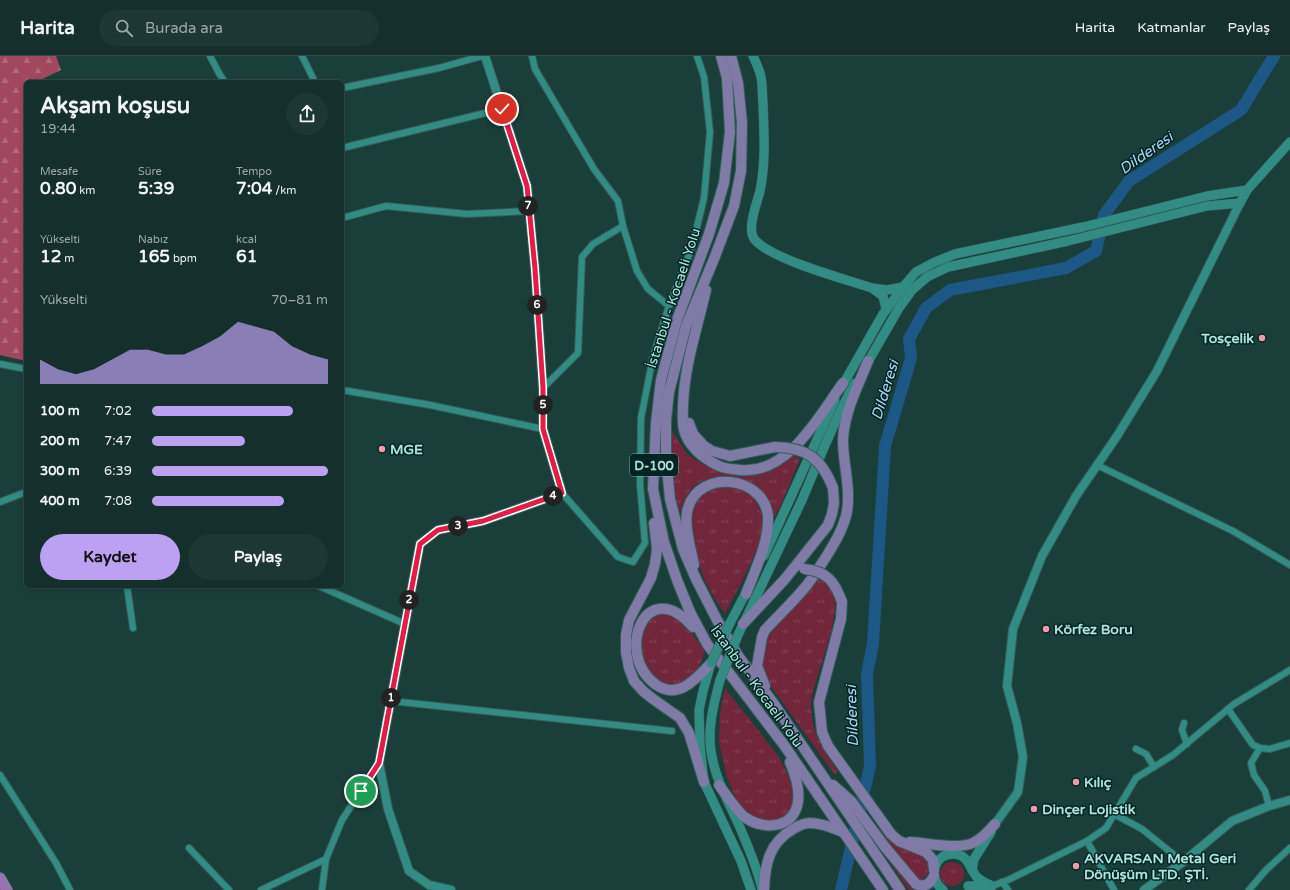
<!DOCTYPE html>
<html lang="tr">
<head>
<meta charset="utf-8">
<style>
	:root { --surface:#142f2c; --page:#1d3734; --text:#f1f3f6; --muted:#9da9a9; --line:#334a48; --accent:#bca0f2 }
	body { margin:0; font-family:"Varela Round",sans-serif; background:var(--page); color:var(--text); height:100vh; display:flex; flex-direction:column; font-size:15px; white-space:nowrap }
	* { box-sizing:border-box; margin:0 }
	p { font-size:13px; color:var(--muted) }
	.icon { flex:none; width:22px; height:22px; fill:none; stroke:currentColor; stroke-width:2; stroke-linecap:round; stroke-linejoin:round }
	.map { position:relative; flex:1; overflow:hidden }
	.details { position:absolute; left:24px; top:24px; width:320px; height:508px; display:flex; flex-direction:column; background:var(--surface); border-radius:6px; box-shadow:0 2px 6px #0003,0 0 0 1px var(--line) }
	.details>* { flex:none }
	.pin { position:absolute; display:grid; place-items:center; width:34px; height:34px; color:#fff; margin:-17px; border:2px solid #fff; border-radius:50%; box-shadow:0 1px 4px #0007 }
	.km { position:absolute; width:20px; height:20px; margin:-10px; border-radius:50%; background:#222; color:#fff; font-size:11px; line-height:20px; text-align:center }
	.round { display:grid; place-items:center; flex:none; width:42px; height:42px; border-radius:21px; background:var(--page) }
	.head { display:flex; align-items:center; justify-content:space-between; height:68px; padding:0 16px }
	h1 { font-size:22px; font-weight:800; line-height:30px }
	.figures { display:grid; grid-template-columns:repeat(3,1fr); gap:6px; height:68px; padding:4px 16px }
	.figures div { display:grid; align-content:center }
	.figures b { font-size:17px; font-weight:800 }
	.figures small { font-size:11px; font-weight:400 }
	.figures p { font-size:11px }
	.chart { height:112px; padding:8px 16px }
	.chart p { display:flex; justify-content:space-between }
	.chart svg { width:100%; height:72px; margin-top:4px; fill:var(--accent); opacity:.7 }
	.action { display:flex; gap:8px; margin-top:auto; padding:8px 16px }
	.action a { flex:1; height:46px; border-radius:24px; background:var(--accent); color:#111; font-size:16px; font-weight:800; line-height:46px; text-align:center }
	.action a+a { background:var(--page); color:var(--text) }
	ul { padding:0 16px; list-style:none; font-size:13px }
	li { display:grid; grid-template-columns:64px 48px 1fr; align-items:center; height:30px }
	li i { height:10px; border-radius:5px; background:var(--accent) }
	header { display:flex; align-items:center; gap:24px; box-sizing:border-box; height:56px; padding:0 20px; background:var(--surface); border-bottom:1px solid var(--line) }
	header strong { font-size:19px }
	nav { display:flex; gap:22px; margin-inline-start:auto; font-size:14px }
	.search { width:280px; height:36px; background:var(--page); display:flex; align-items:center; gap:10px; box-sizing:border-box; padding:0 14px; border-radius:22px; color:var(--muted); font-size:15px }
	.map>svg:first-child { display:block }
	.grass { fill:url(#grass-tufts) }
	.forest { fill:url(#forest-firs) }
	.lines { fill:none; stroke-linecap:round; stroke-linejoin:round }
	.river { stroke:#1d5785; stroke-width:12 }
	.minor-casing { stroke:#345e5a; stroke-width:8 }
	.tertiary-casing { stroke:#345e5a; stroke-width:10 }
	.secondary-casing { stroke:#345e5a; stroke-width:10 }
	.trunk-casing { stroke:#345e5a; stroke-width:12 }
	.motorway-casing { stroke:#345e5a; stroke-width:12 }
	.minor { stroke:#328c84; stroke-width:6 }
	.tertiary { stroke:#328c84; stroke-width:8 }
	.secondary { stroke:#328c84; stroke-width:9 }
	.trunk { stroke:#7f7aa6; stroke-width:10 }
	.motorway { stroke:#9275af; stroke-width:11 }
	.secondary-bridge-casing { stroke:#345e5a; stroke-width:10; stroke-linecap:butt }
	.trunk-bridge-casing { stroke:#345e5a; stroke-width:12; stroke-linecap:butt }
	.secondary-bridge { stroke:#328c84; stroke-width:9 }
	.trunk-bridge { stroke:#7f7aa6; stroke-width:10 }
	.route-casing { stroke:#fff; stroke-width:8 }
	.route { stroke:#e11d48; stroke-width:5 }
	.poi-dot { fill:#f29aac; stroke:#002522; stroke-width:1.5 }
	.labels { text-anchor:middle; stroke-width:3; stroke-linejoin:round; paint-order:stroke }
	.shield { fill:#002522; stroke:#7aa9a4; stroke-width:1 }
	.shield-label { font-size:13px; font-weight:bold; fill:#afe2dc }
	.street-label { font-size:14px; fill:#afe2dc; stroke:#002522 }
	.poi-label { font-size:14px; font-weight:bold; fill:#afe2dc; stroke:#002522; text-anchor:start }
	.water-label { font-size:15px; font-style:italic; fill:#b0d4f5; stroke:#002522 }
</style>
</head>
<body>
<header>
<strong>Harita</strong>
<div class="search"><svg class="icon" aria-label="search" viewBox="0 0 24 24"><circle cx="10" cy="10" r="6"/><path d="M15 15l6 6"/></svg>Burada ara</div>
<nav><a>Harita</a><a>Katmanlar</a><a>Paylaş</a></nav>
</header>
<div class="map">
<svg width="1290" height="834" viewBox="0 0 1290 834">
	<defs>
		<pattern id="grass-tufts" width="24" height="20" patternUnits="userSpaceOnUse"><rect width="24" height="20" fill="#71263b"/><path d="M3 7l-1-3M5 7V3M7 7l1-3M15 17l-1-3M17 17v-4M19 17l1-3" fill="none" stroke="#834557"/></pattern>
		<pattern id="forest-firs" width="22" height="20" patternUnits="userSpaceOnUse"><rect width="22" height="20" fill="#a1475e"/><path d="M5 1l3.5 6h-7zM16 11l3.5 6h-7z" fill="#af6a7c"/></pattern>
	</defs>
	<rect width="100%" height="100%" fill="#1a3f3b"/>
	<g class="grass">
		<path d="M 672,375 C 677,382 681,390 686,396 C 692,403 702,408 710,411 C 739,425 769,424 792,399 L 800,403 L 780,451 L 771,467 L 766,447 L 726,422 L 714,422 L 702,425 L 694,430 L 688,437 L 682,450 L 679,461 C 675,433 668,403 672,375 Z"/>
		<path d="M 718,430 C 724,430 733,429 739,431 C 756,437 766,460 762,477 C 756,502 737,534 725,558 C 716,544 706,530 701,514 C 696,498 686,460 695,445 C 700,437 710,433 718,430 Z"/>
		<path d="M 815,523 C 819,524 824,525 827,527 C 852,547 811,622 811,650 C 812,678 823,693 838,716 L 835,719 L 770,629 L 764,619 L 762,612 L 763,586 L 769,577 Z"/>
		<path d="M 659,556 C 681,559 692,577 704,594 L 703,601 L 698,613 L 691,623 L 683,628 L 666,630 L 651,621 L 641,599 L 641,583 L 647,564 Z"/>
		<polygon points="725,632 779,701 792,727 794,740 793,750 789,758 773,767 748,760 735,741 727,721 719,686 720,657"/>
		<polygon points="879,772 894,788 927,802 929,807 927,820 921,824 916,822 877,773"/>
		<polygon points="881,794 884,796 911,830 917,834 909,834"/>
		<circle cx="952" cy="818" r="12"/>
	</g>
	<polygon class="forest" points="0,0 56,0 61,14 36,26 26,26 26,305 0,299"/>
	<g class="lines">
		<polyline class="river" points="841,834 870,710 867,618 873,588 885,390 911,302 909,283 926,252 950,234 1066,212 1096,195 1104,159 1129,125 1241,54 1274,0"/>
		<g class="minor-casing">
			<g id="minor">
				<polyline points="210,0 220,19 225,26"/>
				<polyline points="302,0 315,26"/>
				<polyline points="532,0 535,13 594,113 618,145 623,170 637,215 648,233 669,250"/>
				<polyline points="342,32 439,12 482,0"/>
				<polyline points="342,92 502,53"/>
				<polyline points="342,162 386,150 467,158 528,155"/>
				<polyline points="0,308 26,313"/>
				<polyline points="543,332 578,297 582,201 593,188 623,170"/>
				<polyline points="342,334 430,349 543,373"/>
				<polyline points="1097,409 1233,475 1290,509"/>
				<polyline points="562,437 618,501 633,506 645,487 640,428 641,362 653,301 669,250 692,191 704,142 710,76 704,21 697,0"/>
				<polyline points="0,446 26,436"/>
				<polyline points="127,530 133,572"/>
				<polyline points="319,530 405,568"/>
				<polyline points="391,645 672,675"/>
				<polyline points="1228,653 1253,689 1260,692 1270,693 1290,687"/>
				<polyline points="1184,667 1182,674 1187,688"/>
				<polyline points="1260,692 1251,707 1254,719 1265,735 1269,750"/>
				<polyline points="1136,693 1146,698 1154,711"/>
				<polyline points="0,719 56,807 70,834"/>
				<polyline points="1114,758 1142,773 1183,806"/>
				<polyline points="1087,785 1114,834"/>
				<polyline points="189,792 229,834"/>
				<polyline points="1002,826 1008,834"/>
				<polyline points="992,830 1008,824 1087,785 1106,772 1136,722 1173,699 1234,648 1290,614"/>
				<polyline points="261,834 326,803 342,764 379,707"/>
				<polyline points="322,834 326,803"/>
				<polyline points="1249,834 1266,814 1290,792"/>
			</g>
		</g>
		<g class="tertiary-casing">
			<g id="tertiary">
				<polyline points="995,768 1018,736 1023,701 1017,667 1007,630 1013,573 1042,500 1076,440 1117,380 1157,315 1240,147"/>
				<polyline points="451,834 429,829 409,815 388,753 379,707 420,488 438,474 483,465 562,437 543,373 543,332 535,213 527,130 485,0"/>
				<polyline points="1144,834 1183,806 1232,765 1269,750 1290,744"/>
			</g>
		</g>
		<g class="secondary-casing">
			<g id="secondary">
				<path d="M 753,0 C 756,6 758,11 760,17 C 763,26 762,38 763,47 C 764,76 766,106 760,135 C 757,147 746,174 755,184 C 773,204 845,223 872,232"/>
				<polyline points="886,253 883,240 872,232 887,234 903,231"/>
				<polyline points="865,311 899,252 912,234 927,221 948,211 1068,185 1207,150 1240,147 1247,134 1290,86"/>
				<polyline points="841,332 883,258 903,231 916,216 935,206 955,198 1083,171 1207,140 1247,134"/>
				<polyline points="764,500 835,344"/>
				<polyline points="730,567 749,531"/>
				<path d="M 738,579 C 759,534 781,489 802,444 C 819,404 834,364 855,327"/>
				<polyline points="711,607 703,635 699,654 700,690 704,726 741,805 751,834"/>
				<path d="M 720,624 C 715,643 710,662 710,681 C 710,713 725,739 738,767 C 747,788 757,810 762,833"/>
				<polyline points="972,814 974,803 991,776"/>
				<path d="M 943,834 C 928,823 933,798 953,798 C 968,798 969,811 976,820 C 980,825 987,827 992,830 L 968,830"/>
			</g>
		</g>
		<g class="trunk-casing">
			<g id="trunk">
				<polyline points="721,0 727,22 730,76 724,127 709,178 677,264 661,324 656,367 653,433 664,486 677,524 690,556 707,588 784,689 883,834"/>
				<polyline points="731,0 738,27 742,67 741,115 734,150 714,203 686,270 669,336 666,364 666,402 670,443 683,493 696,523 717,564 739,601 774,648 900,834"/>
				<path d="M 706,234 C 697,273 684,311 683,350 C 683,358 682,367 684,374 C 688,390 703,402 717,409 C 724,413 731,413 740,414 C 788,419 819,360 843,327"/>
				<polyline points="689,367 693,378 704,390 712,395 730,400 775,391"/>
				<polyline points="654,467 657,493 655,508 651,522 629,564 626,579 626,596 629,612 634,625 643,635 653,643 680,662 689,677 704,726"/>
				<path d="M 694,509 C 691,493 683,467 688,452 C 700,412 765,420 768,461 C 769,487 755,514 746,538"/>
				<polyline points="842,546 841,563 819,646 822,676 828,690 891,778 899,785 926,796 933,804 934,814"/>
				<polyline points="743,568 785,523 828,469 832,458 834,447 833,432"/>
				<path d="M 693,571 C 646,517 614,597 655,628 C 678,645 696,623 711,607"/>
				<path d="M 765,630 L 757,610 L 762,581 L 765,574 C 779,559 794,545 807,529 C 814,520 820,510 826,501 C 834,488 842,475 846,460 C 852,435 843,409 843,384 C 844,357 858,330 868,305"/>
				<path d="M 719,729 C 725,737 738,757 746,762 C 765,775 795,772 798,745 C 800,732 795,718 790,706"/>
				<path d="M 833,729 L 851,745 L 885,791 L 916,828 C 925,832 930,828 934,820"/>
				<path d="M 910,786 C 928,787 956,794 973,787 C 982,783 989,775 995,768"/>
				<path d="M 764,834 C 765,808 769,787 793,773 C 798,770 804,767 810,767 C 822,767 833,772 843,776"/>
			</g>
		</g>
		<g class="motorway-casing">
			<polyline id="motorway" points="0,822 7,834"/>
		</g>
		<use href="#minor" class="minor"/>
		<use href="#tertiary" class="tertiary"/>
		<use href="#secondary" class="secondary"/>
		<use href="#trunk" class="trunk"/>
		<use href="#motorway" class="motorway"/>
		<g class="secondary-bridge-casing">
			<g id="secondary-bridge">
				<polyline points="711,607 730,567"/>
				<polyline points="720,624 738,579"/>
			</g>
		</g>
		<g class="trunk-bridge-casing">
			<g id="trunk-bridge">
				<path d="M 775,391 C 806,391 822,403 833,432"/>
				<path d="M 804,513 C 827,515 835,526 842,546"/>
			</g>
		</g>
		<use href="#secondary-bridge" class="secondary-bridge"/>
		<use href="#trunk-bridge" class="trunk-bridge"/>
	</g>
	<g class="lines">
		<g class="route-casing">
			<polyline id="route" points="361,735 379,707 420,488 438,474 483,465 562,437 543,373 543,332 535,213 527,130 502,53"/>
		</g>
		<use href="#route" class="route"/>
	</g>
	<g class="poi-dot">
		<circle cx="1262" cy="282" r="4"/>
		<circle cx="382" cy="393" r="4"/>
		<circle cx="1046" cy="573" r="4"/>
		<circle cx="1076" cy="726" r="4"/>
		<circle cx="1034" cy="753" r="4"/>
		<circle cx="1076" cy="810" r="4"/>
	</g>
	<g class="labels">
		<rect class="shield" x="630" y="398" width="48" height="22" rx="3"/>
		<g class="shield-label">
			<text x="654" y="414">D-100</text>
		</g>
		<g class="street-label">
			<text transform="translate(673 242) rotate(-72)" y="5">İstanbul - Kocaeli Yolu</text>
			<text transform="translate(757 630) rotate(54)" y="5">İstanbul - Kocaeli Yolu</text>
		</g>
		<g class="poi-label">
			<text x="1254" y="287" text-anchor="end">Tosçelik</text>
			<text x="390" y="398">MGE</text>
			<text x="1054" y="578">Körfez Boru</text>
			<text x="1084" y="731">Kılıç</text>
			<text x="1042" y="758">Dinçer Lojistik</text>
			<text x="1084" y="807">AKVARSAN Metal Geri<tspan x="1084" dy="16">Dönüşüm LTD. ŞTİ.</tspan></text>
		</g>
		<g class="water-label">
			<text transform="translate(1146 97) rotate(-35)" y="5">Dilderesi</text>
			<text transform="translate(885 334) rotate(-73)" y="5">Dilderesi</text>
			<text transform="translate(852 660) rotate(-92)" y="5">Dilderesi</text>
		</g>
	</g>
</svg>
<div class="pin" style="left:361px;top:735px;background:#1e9e55"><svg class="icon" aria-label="arrive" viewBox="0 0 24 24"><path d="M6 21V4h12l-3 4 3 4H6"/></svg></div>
<div class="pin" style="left:502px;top:53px;background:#d93025"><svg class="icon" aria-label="check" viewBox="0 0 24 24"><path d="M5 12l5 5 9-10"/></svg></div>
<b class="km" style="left:391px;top:642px">1</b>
<b class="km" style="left:409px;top:544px">2</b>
<b class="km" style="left:458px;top:470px">3</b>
<b class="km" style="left:553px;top:440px">4</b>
<b class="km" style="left:543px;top:349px">5</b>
<b class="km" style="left:537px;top:249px">6</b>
<b class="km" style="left:528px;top:150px">7</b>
<section class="details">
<div class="head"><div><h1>Akşam koşusu</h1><p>19:44</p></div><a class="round"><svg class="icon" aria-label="share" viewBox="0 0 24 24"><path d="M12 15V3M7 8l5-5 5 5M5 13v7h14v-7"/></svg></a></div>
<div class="figures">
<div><p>Mesafe</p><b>0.80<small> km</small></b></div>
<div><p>Süre</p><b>5:39</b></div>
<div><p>Tempo</p><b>7:04<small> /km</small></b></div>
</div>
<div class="figures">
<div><p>Yükselti</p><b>12<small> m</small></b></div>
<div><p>Nabız</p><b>165<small> bpm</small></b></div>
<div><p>kcal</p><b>61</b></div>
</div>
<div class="chart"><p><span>Yükselti</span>70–81 m</p>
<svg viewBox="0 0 160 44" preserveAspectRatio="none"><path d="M0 44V29L10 35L20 38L30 35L40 29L50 23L60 23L70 26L80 26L90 21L100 15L110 6L120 9L130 12L140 21L150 26L160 29V44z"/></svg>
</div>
<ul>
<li><b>100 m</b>7:02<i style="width:80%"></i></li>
<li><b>200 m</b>7:47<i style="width:53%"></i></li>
<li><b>300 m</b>6:39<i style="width:100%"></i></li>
<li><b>400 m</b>7:08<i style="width:75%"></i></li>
</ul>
<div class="action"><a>Kaydet</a><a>Paylaş</a></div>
</section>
</div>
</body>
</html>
